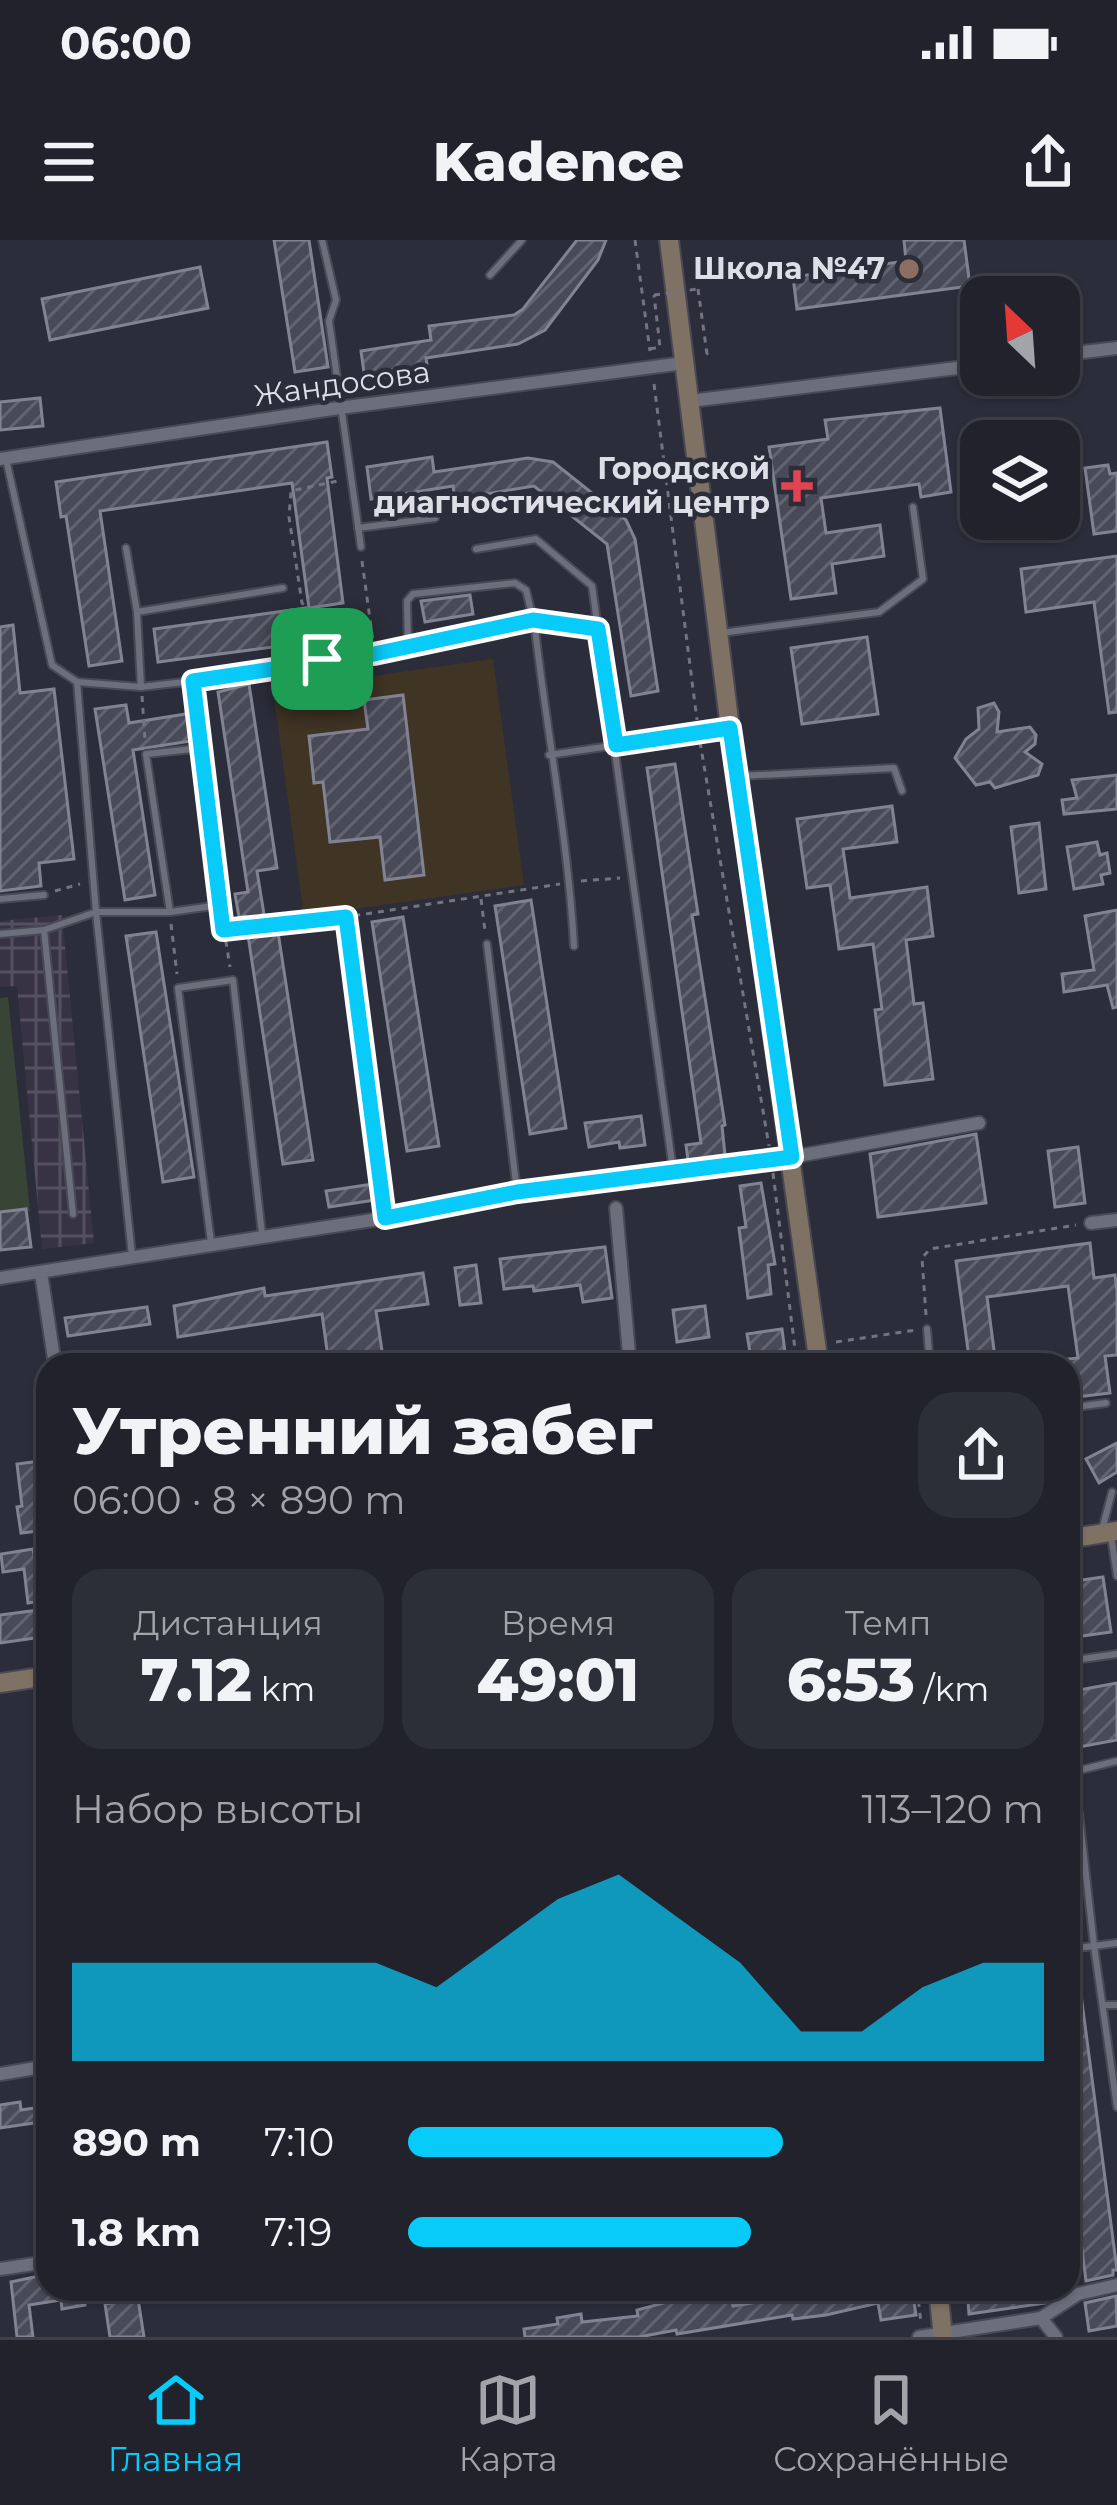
<!DOCTYPE html>
<html lang="ru">
<head>
<meta charset="utf-8">
<style>
	:root { --surface:#21222c; --page:#2d2f38; --text:#f1f3f6; --muted:#a2a4a9; --line:#3e3f48; --accent:#09cbfa }
	body { margin:0; font-family:Montserrat,sans-serif; background:var(--page); color:var(--text); height:100vh; display:flex; flex-direction:column; font-size:45px; white-space:nowrap }
	* { box-sizing:border-box; margin:0 }
	p { font-size:39px; color:var(--muted) }
	.icon { flex:none; width:66px; height:66px; fill:none; stroke:currentColor; stroke-width:2; stroke-linecap:round; stroke-linejoin:round }
	.map { position:relative; flex:1; overflow:hidden }
	.drawer { position:absolute; left:36px; top:1113px; width:1044px; height:948px; display:flex; flex-direction:column; background:var(--surface); border-radius:36px; box-shadow:0 3px 9px #0004,0 0 0 3px var(--line) }
	.drawer>* { flex:none }
	.needle { width:78px; rotate:335deg }
	.controls { position:absolute; left:960px; top:36px; display:grid; gap:24px }
	.controls a { display:grid; place-items:center; width:120px; height:120px; border-radius:24px; background:var(--surface); box-shadow:0 3px 9px #0004,0 0 0 3px var(--line); font-size:60px }
	.pin { position:absolute; display:grid; place-items:center; width:102px; height:102px; color:#fff; margin:-51px; border-radius:24px; box-shadow:0 6px 18px #0006 }
	.round { display:grid; place-items:center; flex:none; width:126px; height:126px; border-radius:36px; background:var(--page) }
	.head { display:flex; align-items:center; justify-content:space-between; height:204px; padding:0 36px }
	h1 { font-size:66px; font-weight:800; line-height:90px }
	.stats { display:grid; grid-template-columns:repeat(3,1fr); gap:18px; height:204px; padding:12px 36px }
	.stats div { display:grid; align-content:center; border-radius:30px; background:var(--page); text-align:center }
	.stats b { font-size:60px; font-weight:800 }
	.stats small { font-size:33px; font-weight:400 }
	.stats p { font-size:33px }
	.chart { height:336px; padding:24px 36px }
	.chart p { display:flex; justify-content:space-between }
	.chart svg { width:100%; height:216px; margin-top:12px; fill:var(--accent); opacity:.7 }
	ul { padding:0 36px; list-style:none; font-size:39px }
	li { display:grid; grid-template-columns:192px 144px 1fr; align-items:center; height:90px }
	li i { height:30px; border-radius:15px; background:var(--accent) }
	.status { display:flex; justify-content:space-between; align-items:center; height:84px; padding:0 60px; background:var(--surface); direction:ltr }
	.status svg { height:33px; fill:currentColor }
	header { display:flex; justify-content:space-between; align-items:center; height:156px; padding:0 36px; background:var(--surface); font-size:54px; font-weight:800 }
	.menu { display:flex; justify-content:space-around; align-items:center; height:168px; border-top:3px solid var(--line); background:var(--surface); font-size:33px; color:var(--muted) }
	.menu a { display:grid; justify-items:center; gap:6px }
	.menu .on { color:var(--accent) }
	.map>svg:first-child { display:block }
	.industrial { fill:url(#industrial-grid) }
	.education { fill:#403425 }
	.grass { fill:#374436 }
	.building { fill:url(#building-hatch); stroke:#818392; stroke-width:3 }
	.lines { fill:none; stroke-linecap:round; stroke-linejoin:round }
	.lane-casing { stroke:#494954; stroke-width:10 }
	.street-casing { stroke:#494954; stroke-width:16 }
	.secondary-casing { stroke:#494954; stroke-width:22 }
	.path { stroke:#73747f; stroke-width:3; stroke-dasharray:6 6; stroke-linecap:butt }
	.lane { stroke:#6c6e7c; stroke-width:6 }
	.street { stroke:#6c6e7c; stroke-width:12 }
	.secondary { stroke:#7f7264; stroke-width:18 }
	.path-bridge { stroke:#73747f; stroke-width:3; stroke-dasharray:6 6; stroke-linecap:butt }
	.route-casing { stroke:#fff; stroke-width:24 }
	.route { stroke:#09cbfa; stroke-width:15 }
	.education-dot { fill:#8d6e63; stroke:#2c2d3a; stroke-width:4.5 }
	.health-dot { fill:#e0444e; stroke:#2c2d3a; stroke-width:4.5 }
	.labels { text-anchor:middle; stroke-width:9; stroke-linejoin:round; paint-order:stroke }
	.poi-label { font-size:30px; font-weight:bold; fill:#dedee7; stroke:#2c2d3a; text-anchor:end }
	.street-label { font-size:30px; fill:#dedee7; stroke:#2c2d3a }
</style>
</head>
<body>
<div class="status"><b>06:00</b><svg viewBox="0 0 49 12"><path d="M0 12V9h3v3zM5 12V6h3v6zM10 12V3h3v9zM15 12V0h3v12zM26 1h20v11H26zM47 4h2v5h-2z"/></svg></div>
<header><svg class="icon" aria-label="menu" viewBox="0 0 24 24"><path d="M4 6h16M4 12h16M4 18h16"/></svg>Kadence<svg class="icon" aria-label="share" viewBox="0 0 24 24"><path d="M12 15V3M7 8l5-5 5 5M5 13v7h14v-7"/></svg></header>
<div class="map">
<svg width="1117" height="2097" viewBox="0 0 1117 2097">
	<defs>
		<pattern id="industrial-grid" width="8" height="8" patternUnits="userSpaceOnUse" patternTransform="scale(3)"><rect width="8" height="8" fill="#383344"/><path d="M0 4h8M4 0v8" fill="none" stroke="#54505f"/></pattern>
		<pattern id="building-hatch" width="6" height="6" patternUnits="userSpaceOnUse" patternTransform="scale(3)"><rect width="6" height="6" fill="#494a58"/><path d="M-1 1l2-2M0 6l6-6M5 7l2-2" fill="none" stroke="#636470"/></pattern>
	</defs>
	<rect width="100%" height="100%" fill="#2c2d3a"/>
	<polygon class="industrial" points="62,675 94,1003 42,1009 17,746 0,747 0,681"/>
	<polygon class="education" points="493,419 524,645 304,676 273,450"/>
	<polygon class="grass" points="8,757 30,971 0,974 0,758"/>
	<g class="building">
		<polygon points="274,0 309,0 328,127 295,132"/>
		<polygon points="577,0 606,0 598,20 545,90 518,104 426,118 428,131 365,140 361,111 431,100 429,86 514,75 523,69"/>
		<polygon points="904,0 964,0 970,46 797,69 793,37 906,21"/>
		<polygon points="200,27 208,68 50,100 42,59"/>
		<polygon points="40,158 43,186 0,190 0,162"/>
		<polygon points="940,168 951,252 921,257 919,244 821,258 826,293 880,285 884,316 832,324 836,353 791,359 769,207 828,199 825,180"/>
		<polygon points="327,202 332,237 327,238 343,363 309,368 292,243 100,271 122,421 89,426 66,276 61,277 56,242"/>
		<polygon points="432,217 434,232 528,218 553,222 626,280 635,299 658,451 631,456 607,304 534,246 455,259 453,246 371,259 367,227"/>
		<polygon points="1108,225 1110,234 1117,233 1117,291 1094,294 1085,228"/>
		<polygon points="1117,316 1117,472 1109,473 1094,362 1026,372 1021,329"/>
		<polygon points="470,355 473,374 425,382 421,361"/>
		<polygon points="306,368 311,402 158,422 154,389"/>
		<polygon points="13,385 20,453 54,449 74,619 39,623 41,646 0,651 0,387"/>
		<polygon points="867,397 878,474 802,484 791,408"/>
		<polygon points="249,444 277,628 257,631 267,693 278,692 313,920 283,924 245,676 239,677 235,654 248,652 218,452"/>
		<polygon points="403,455 424,635 385,640 380,597 330,602 323,542 314,543 309,496 368,489 364,460"/>
		<polygon points="994,463 999,472 997,492 1030,487 1036,495 1035,504 1025,512 1042,524 1038,535 995,548 990,542 976,545 955,518 966,499 979,489 978,468"/>
		<polygon points="126,465 129,483 192,473 197,500 133,510 155,655 125,660 95,469"/>
		<polygon points="675,524 698,674 692,675 725,885 722,886 725,915 688,920 686,905 701,903 647,528"/>
		<polygon points="1117,535 1117,569 1064,574 1062,560 1077,558 1072,540"/>
		<polygon points="892,566 897,602 843,609 850,658 927,647 933,696 906,700 914,764 923,763 933,839 885,845 875,770 882,769 873,704 839,709 830,645 807,648 797,579"/>
		<polygon points="1039,583 1046,649 1019,653 1011,587"/>
		<polygon points="1097,602 1100,615 1107,613 1110,633 1101,635 1103,644 1074,649 1067,607"/>
		<polygon points="531,660 566,888 530,894 495,666"/>
		<polygon points="1117,670 1117,767 1113,768 1107,745 1064,752 1062,734 1094,730 1085,676"/>
		<polygon points="403,677 439,906 407,911 372,682"/>
		<polygon points="156,692 194,937 163,942 126,696"/>
		<polygon points="641,876 645,905 620,908 619,902 589,907 585,883"/>
		<polygon points="976,894 986,963 878,977 870,914"/>
		<polygon points="1078,907 1085,963 1055,967 1048,911"/>
		<polygon points="761,943 775,1024 768,1025 771,1054 748,1058 739,988 746,987 740,946"/>
		<polygon points="373,944 375,960 329,967 326,951"/>
		<polygon points="26,969 31,1007 0,1010 0,972"/>
		<polygon points="1090,1003 1094,1038 1115,1035 1117,1051 1117,1115 1105,1116 1110,1153 1068,1158 1068,1119 1078,1118 1068,1046 987,1057 996,1125 970,1125 956,1021"/>
		<polygon points="605,1007 612,1058 583,1062 580,1045 534,1051 533,1046 504,1049 500,1019"/>
		<polygon points="476,1025 481,1063 460,1065 455,1028"/>
		<polygon points="423,1033 428,1064 376,1071 384,1124 329,1125 322,1074 178,1097 174,1066 264,1048 265,1056"/>
		<polygon points="705,1066 709,1097 677,1102 673,1070"/>
		<polygon points="147,1067 150,1084 68,1096 65,1078"/>
		<polygon points="782,1089 786,1120 752,1125 747,1094"/>
		<polygon points="1117,1203 1117,1232 1099,1243 1086,1219"/>
		<polygon points="48,1220 48,1290 21,1293 17,1267 22,1266 17,1224"/>
		<polygon points="33,1309 42,1361 28,1363 24,1329 3,1332 1,1314"/>
		<polygon points="1103,1337 1111,1392 1068,1398 1068,1342"/>
		<polygon points="39,1370 42,1397 0,1403 0,1375"/>
		<polygon points="1117,1443 1117,1500 1068,1509 1068,1452"/>
		<polygon points="1068,1716 1076,1716 1117,2030 1113,2030 1113,2035 1086,2041 1068,1899"/>
		<polygon points="20,1862 21,1870 48,1866 48,1881 0,1888 0,1865"/>
		<polygon points="48,2034 48,2049 83,2049 85,2065 62,2069 61,2060 29,2065 33,2097 17,2097 11,2042"/>
		<polygon points="836,2049 912,2049 916,2075 881,2080 878,2063 826,2075 793,2079 792,2075 677,2094 676,2090 639,2097 525,2097 524,2089 558,2084 557,2078 581,2074 582,2082 638,2076 637,2070 671,2061 731,2052 733,2066"/>
		<polygon points="967,2049 1044,2049 1045,2063 969,2074"/>
		<polygon points="1116,2056 1117,2086 1089,2091 1085,2063"/>
		<polygon points="138,2059 144,2097 110,2097 105,2064"/>
	</g>
	<g class="lines">
		<g class="lane-casing">
			<g id="lane">
				<polyline points="322,0 336,60 329,81 361,307"/>
				<polyline points="490,35 522,0"/>
				<polyline points="6,219 52,425 77,442 96,672 132,1016"/>
				<polyline points="358,288 435,278"/>
				<polyline points="126,308 137,372 141,447"/>
				<polyline points="476,309 536,299 592,346 673,930"/>
				<polyline points="137,372 283,348"/>
				<polyline points="721,393 879,372 923,339 913,267"/>
				<polyline points="408,406 407,361 413,354 515,343 526,350 533,379"/>
				<path d="M 77,442 L 141,447 L 193,441 L 374,414 L 534,380 C 546,489 568,597 574,706"/>
				<polyline points="549,515 726,489"/>
				<polyline points="741,536 894,528 902,551"/>
				<polyline points="0,659 44,655"/>
				<polyline points="44,690 73,974"/>
				<polyline points="0,694 44,690 96,672 170,672 146,514 202,508 220,665 170,672"/>
				<polyline points="487,704 517,952"/>
				<polyline points="356,759 385,978"/>
				<polyline points="211,1002 178,748 233,740 262,994"/>
				<polyline points="927,1089 930,1125"/>
				<polyline points="1068,1168 1106,1163"/>
				<polyline points="1102,1290 1112,1252"/>
				<polyline points="1111,1296 1117,1336"/>
				<polyline points="1068,1421 1117,1414"/>
				<polyline points="1068,1533 1117,1521"/>
				<polyline points="1117,1703 1094,1706 1117,1867"/>
				<polyline points="1068,1709 1094,1706 1079,1573"/>
				<polyline points="1103,1765 1117,1765"/>
			</g>
		</g>
		<g class="street-casing">
			<g id="street">
				<polyline points="1059,115 1117,108"/>
				<polyline points="690,161 981,125"/>
				<polyline points="0,219 339,168 684,123"/>
				<polyline points="616,968 630,1125"/>
				<polyline points="1091,983 1117,980"/>
				<polyline points="41,1033 55,1125"/>
				<polyline points="0,1038 385,978 517,952 792,917 979,883"/>
				<polyline points="0,1834 48,1826"/>
				<polyline points="0,2029 48,2022"/>
				<polyline points="1041,2078 1056,2097"/>
				<polyline points="919,2097 1041,2078 1078,2054 1117,2045"/>
			</g>
		</g>
		<g class="secondary-casing">
			<g id="secondary">
				<polyline points="669,0 730,488 819,1125"/>
				<polyline points="1068,1299 1117,1291"/>
				<polyline points="0,1443 48,1436"/>
				<polyline points="938,2049 943,2097"/>
			</g>
		</g>
		<g class="path">
			<polyline points="635,0 650,111"/>
			<polyline points="698,49 707,114 703,114"/>
			<polyline points="650,109 660,107 654,55"/>
			<polyline points="654,144 697,480"/>
			<polyline points="362,321 373,401"/>
			<polyline points="547,382 585,387"/>
			<polyline points="319,409 310,371 302,363 289,277 291,251 338,241"/>
			<polyline points="194,451 200,495"/>
			<polyline points="142,456 145,500"/>
			<polyline points="700,502 769,906"/>
			<polyline points="581,641 620,638"/>
			<polyline points="55,651 80,644"/>
			<polyline points="481,659 485,691"/>
			<polyline points="222,677 230,727"/>
			<polyline points="346,678 354,746"/>
			<polyline points="171,684 177,734"/>
			<polyline points="223,690 346,677 560,644"/>
			<polyline points="773,933 797,1125"/>
			<polyline points="926,1075 922,1018 930,1009 1076,985"/>
			<polyline points="836,1102 916,1090"/>
			<polyline points="917,2049 921,2083"/>
		</g>
		<use href="#lane" class="lane"/>
		<use href="#street" class="street"/>
		<use href="#secondary" class="secondary"/>
		<polyline class="path-bridge" points="654,55 698,49"/>
	</g>
	<g class="lines">
		<g class="route-casing">
			<polygon id="route" points="533,380 598,389 616,505 730,488 792,917 517,952 385,978 346,677 223,690 193,441 374,414"/>
		</g>
		<use href="#route" class="route"/>
	</g>
	<circle class="education-dot" cx="909" cy="29" r="12"/>
	<path class="health-dot" d="M791 228h12v12h12v12h-12v12h-12v-12h-12v-12h12z"/>
	<g class="labels">
		<g class="poi-label">
			<text x="885" y="39">Школа №47</text>
			<text x="770" y="239">Городской<tspan x="770" dy="34">диагностический центр</tspan></text>
		</g>
		<g class="street-label">
			<text transform="translate(342 144) rotate(-8)" y="10">Жандосова</text>
		</g>
	</g>
</svg>
<div class="controls">
<a><svg class="needle" viewBox="-14 -14 28 28"><path d="M0-13l5 13h-10z" fill="#e53935"/><path d="M0 13l5-13h-10z" fill="#a2a4a9"/></svg></a>
<a><svg class="icon" aria-label="layers" viewBox="0 0 24 24"><path d="M12 4l9 5-9 5-9-5zM3 14l9 5 9-5"/></svg></a>
</div>
<div class="pin" style="left:322px;top:419px;background:#1e9e55"><svg class="icon" aria-label="arrive" viewBox="0 0 24 24"><path d="M6 21V4h12l-3 4 3 4H6"/></svg></div>
<section class="drawer">
<div class="head"><div><h1>Утренний забег</h1><p>06:00 · 8 × 890 m</p></div><a class="round"><svg class="icon" aria-label="share" viewBox="0 0 24 24"><path d="M12 15V3M7 8l5-5 5 5M5 13v7h14v-7"/></svg></a></div>
<div class="stats">
<div><p>Дистанция</p><b>7.12<small> km</small></b></div>
<div><p>Время</p><b>49:01</b></div>
<div><p>Темп</p><b>6:53<small> /km</small></b></div>
</div>
<div class="chart"><p><span>Набор высоты</span>113–120 m</p>
<svg viewBox="0 0 160 44" preserveAspectRatio="none"><path d="M0 44V24L10 24L20 24L30 24L40 24L50 24L60 29L70 20L80 11L90 6L100 15L110 24L120 38L130 38L140 29L150 24L160 24V44z"/></svg>
</div>
<ul>
<li><b>890 m</b>7:10<i style="width:59%"></i></li>
<li><b>1.8 km</b>7:19<i style="width:54%"></i></li>
</ul>
</section>
</div>
<nav class="menu">
<a class="on"><svg class="icon" aria-label="home" viewBox="0 0 24 24"><path d="M3 11l9-7 9 7M6 9v11h12V9"/></svg>Главная</a>
<a><svg class="icon" aria-label="map" viewBox="0 0 24 24"><path d="M3 6l6-2 6 2 6-2v14l-6 2-6-2-6 2zM9 4v14M15 6v14"/></svg>Карта</a>
<a><svg class="icon" aria-label="saved" viewBox="0 0 24 24"><path d="M7 4h10v16l-5-4-5 4z"/></svg>Сохранённые</a>
</nav>
</body>
</html>
